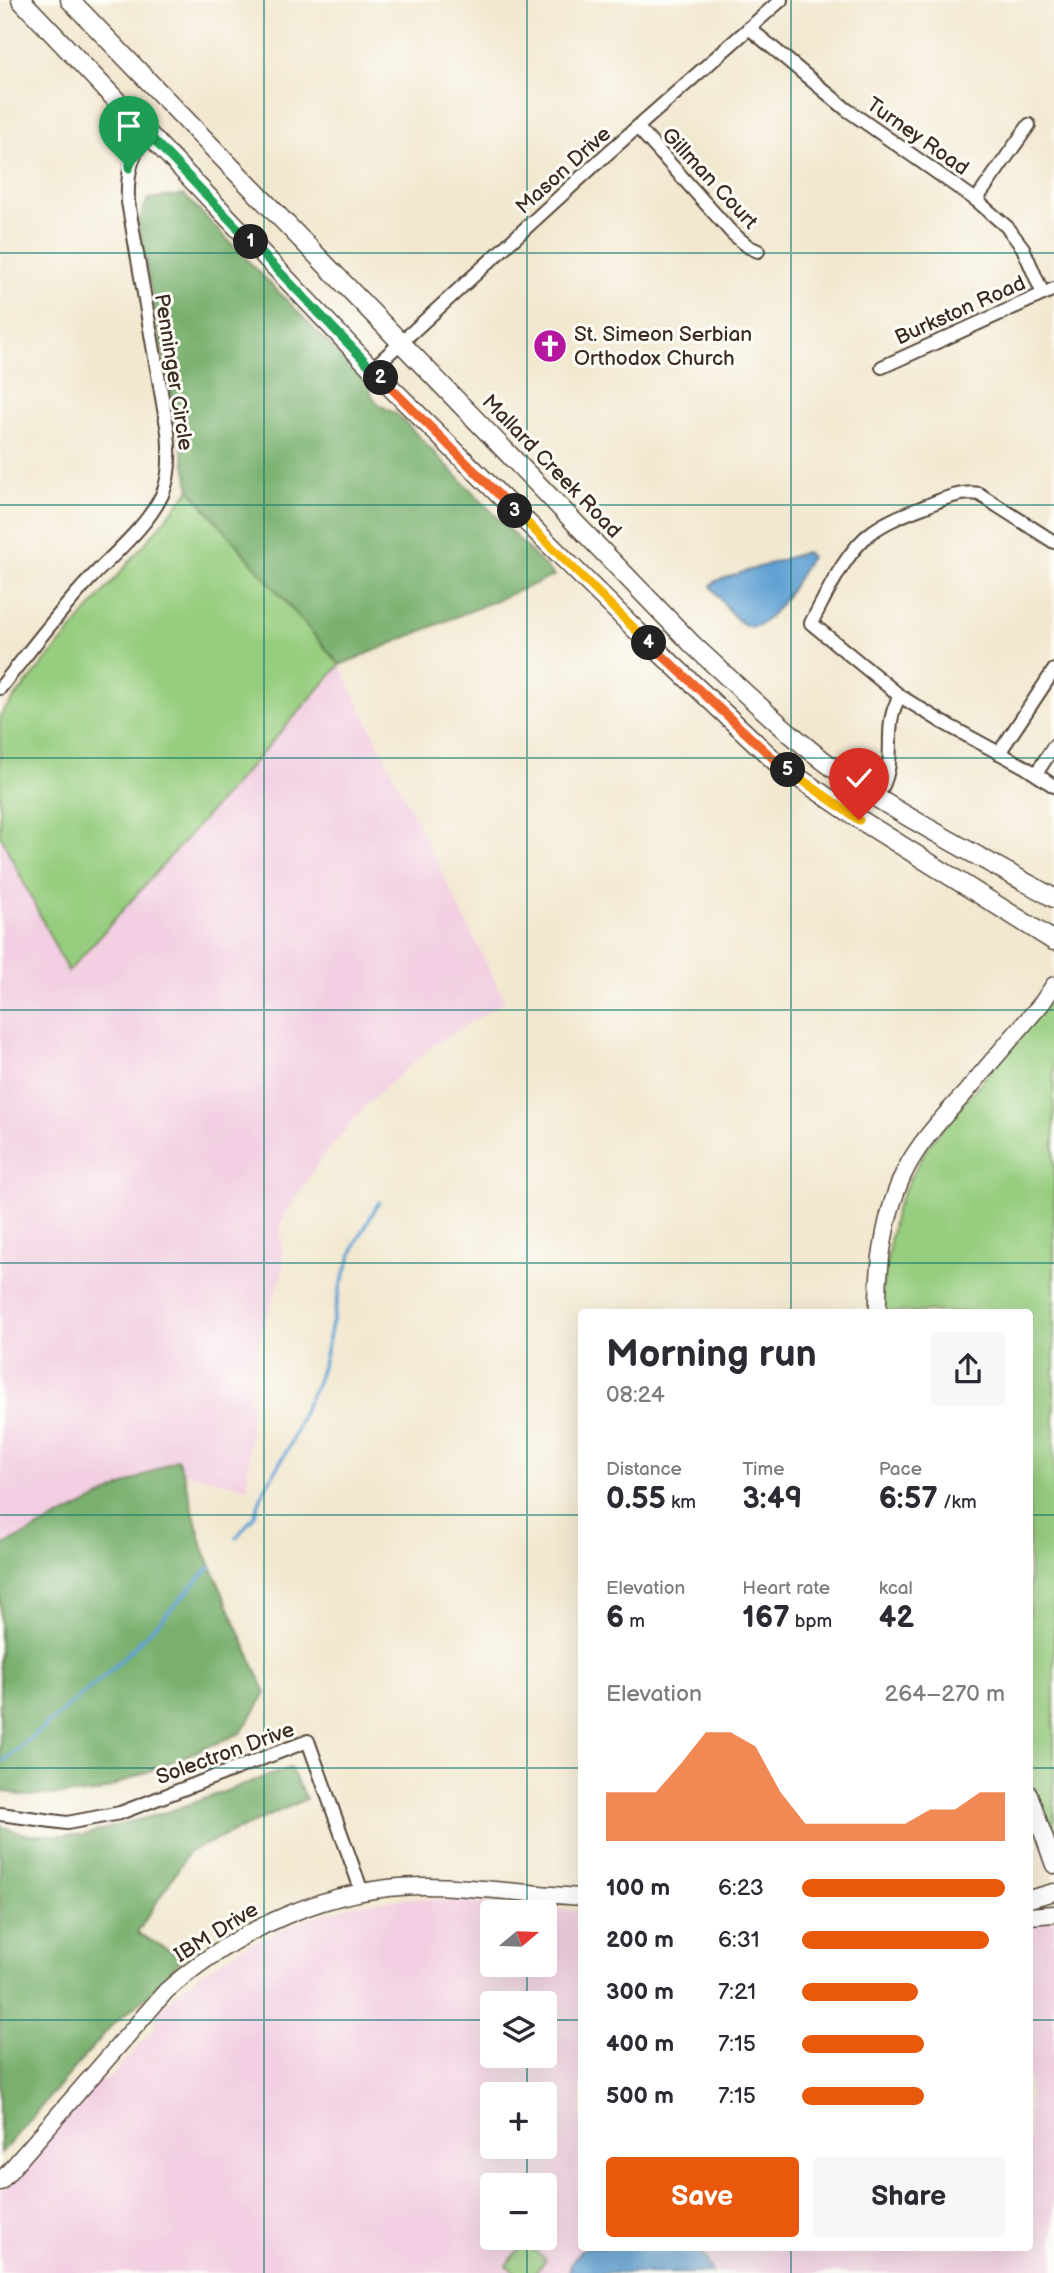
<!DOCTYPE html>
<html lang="en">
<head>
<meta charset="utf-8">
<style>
	:root { --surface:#fff; --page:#f7f7f7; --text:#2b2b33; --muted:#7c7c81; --accent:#ea580c }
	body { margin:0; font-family:"Balsamiq Sans",sans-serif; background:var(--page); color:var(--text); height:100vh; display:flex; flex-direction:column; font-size:26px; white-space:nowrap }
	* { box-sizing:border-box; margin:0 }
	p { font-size:23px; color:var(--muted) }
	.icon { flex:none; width:38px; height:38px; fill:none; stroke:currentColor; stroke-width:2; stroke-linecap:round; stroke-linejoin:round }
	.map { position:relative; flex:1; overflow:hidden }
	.side { position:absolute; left:578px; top:1309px; width:455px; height:942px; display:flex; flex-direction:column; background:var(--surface); border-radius:7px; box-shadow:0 7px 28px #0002 }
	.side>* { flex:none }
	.needle { width:46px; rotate:71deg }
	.tools { position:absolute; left:480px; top:1900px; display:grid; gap:14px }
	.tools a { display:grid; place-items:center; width:77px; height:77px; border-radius:7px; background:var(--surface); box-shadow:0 7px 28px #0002; font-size:35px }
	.pin { position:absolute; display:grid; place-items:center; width:60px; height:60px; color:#fff; margin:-72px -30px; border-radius:50% 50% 50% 0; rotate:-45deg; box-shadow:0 0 7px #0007 }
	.pin .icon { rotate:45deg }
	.km { position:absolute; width:35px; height:35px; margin:-18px; border-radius:50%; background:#222; color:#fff; font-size:19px; line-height:35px; text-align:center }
	.round { display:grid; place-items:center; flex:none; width:74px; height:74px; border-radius:7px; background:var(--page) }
	.head { display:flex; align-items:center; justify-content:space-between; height:119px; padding:0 28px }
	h1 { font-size:38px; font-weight:600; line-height:52px }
	.stats { display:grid; grid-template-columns:repeat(3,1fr); gap:10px; height:119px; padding:7px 28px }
	.stats div { display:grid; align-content:center }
	.stats b { font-size:30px; font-weight:600 }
	.stats small { font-size:19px; font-weight:400 }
	.stats p { font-size:19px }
	.chart { height:196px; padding:14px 28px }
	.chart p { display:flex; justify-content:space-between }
	.chart svg { width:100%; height:126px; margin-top:7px; fill:var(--accent); opacity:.7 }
	.cta { display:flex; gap:14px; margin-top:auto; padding:14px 28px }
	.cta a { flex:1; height:80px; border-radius:7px; background:var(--accent); color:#fff; font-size:28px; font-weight:600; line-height:80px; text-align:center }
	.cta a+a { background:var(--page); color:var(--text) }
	ul { padding:0 28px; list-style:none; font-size:23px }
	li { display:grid; grid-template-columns:112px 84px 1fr; align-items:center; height:52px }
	li i { height:18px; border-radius:9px; background:var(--accent) }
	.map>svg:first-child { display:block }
	.built { fill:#f2cfe2; fill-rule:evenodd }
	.green { fill:#97cd7f; stroke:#697c4e; stroke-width:2 }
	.forest { fill:#79b06e; stroke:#5a6d46; stroke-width:2 }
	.water { fill:#60a1d3; stroke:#4e6678; stroke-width:2 }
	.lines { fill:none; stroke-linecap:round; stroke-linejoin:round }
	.stream { stroke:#60a1d3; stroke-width:3.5 }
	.minor-casing { stroke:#564639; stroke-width:16 }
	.tertiary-casing { stroke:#564639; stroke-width:19 }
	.secondary-casing { stroke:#564639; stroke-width:21 }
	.minor { stroke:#fff; stroke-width:12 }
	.tertiary { stroke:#fff; stroke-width:16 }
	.secondary { stroke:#fff; stroke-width:18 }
	.split-1-casing { stroke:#fff; stroke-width:14 }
	.split-2-casing { stroke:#fff; stroke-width:14 }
	.split-3-casing { stroke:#fff; stroke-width:14 }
	.split-4-casing { stroke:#fff; stroke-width:14 }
	.split-5-casing { stroke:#fff; stroke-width:14 }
	.split-6-casing { stroke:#fff; stroke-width:14 }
	.split-1 { stroke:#22a559; stroke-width:9 }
	.split-2 { stroke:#22a559; stroke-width:9 }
	.split-3 { stroke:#f0652b; stroke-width:9 }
	.split-4 { stroke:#f5b400; stroke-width:9 }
	.split-5 { stroke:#f0652b; stroke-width:9 }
	.split-6 { stroke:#f5b400; stroke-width:9 }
	.grid { fill:none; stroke:#0f766e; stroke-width:2; stroke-opacity:0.55 }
	.labels { text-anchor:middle; stroke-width:6; stroke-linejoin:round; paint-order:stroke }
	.street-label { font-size:21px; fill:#3b2a1e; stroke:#fdfcf7 }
	.poi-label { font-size:21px; fill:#3b2a1e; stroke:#fdfcf7; text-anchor:start }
</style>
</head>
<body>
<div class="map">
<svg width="1054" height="2273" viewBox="0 0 1054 2273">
	<rect width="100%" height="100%" fill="#fdfcf7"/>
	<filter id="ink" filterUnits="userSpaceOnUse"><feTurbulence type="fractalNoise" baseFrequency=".0143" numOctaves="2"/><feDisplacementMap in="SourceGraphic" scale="14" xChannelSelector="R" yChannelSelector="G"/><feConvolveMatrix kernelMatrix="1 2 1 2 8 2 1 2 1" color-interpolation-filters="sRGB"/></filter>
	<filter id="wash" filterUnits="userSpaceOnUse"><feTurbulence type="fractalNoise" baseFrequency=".00686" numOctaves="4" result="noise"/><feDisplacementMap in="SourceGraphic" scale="28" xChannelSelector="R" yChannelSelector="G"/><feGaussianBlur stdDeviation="1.57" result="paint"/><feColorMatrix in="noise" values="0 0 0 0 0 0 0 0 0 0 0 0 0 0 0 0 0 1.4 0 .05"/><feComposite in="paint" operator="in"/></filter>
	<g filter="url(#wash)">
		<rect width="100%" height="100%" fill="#f2e8d0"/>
		<g class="built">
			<polygon points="340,665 505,1001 432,1046 372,1099 322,1157 281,1222 283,1272 260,1335 251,1382 248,1488 183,1472 0,1563 0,835 68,971"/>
			<path d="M 412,1898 L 581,1911 L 581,2247 L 1029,2247 L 1029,1921 L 1054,1919 L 1054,2273 L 0,2273 L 0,2192 L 93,2085 L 111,2076 L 156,2027 L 154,2015 L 176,1994 L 199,1975 L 241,1948 L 296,1923 L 353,1905 ZM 492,1913 L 544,1913 L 544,1965 L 492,1965 ZM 492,2004 L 544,2004 L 544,2056 L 492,2056 ZM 492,2095 L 544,2095 L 544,2147 L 492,2147 ZM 492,2186 L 544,2186 L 544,2238 L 492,2238 Z"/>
		</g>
		<g class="green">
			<polygon points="190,490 340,665 68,972 0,835 0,715"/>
			<polygon points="1054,993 1054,1847 1029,1774 1029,1312 881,1312 881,1296 895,1211 910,1178 929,1145"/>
			<polygon points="525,2243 546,2260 535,2273 516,2273 506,2265"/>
		</g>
		<g class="forest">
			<path d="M 184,195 L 370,386 C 371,404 384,407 398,415 L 554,576 L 340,665 L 190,490 L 138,223 L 148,199 Z"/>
			<polygon points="177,1459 183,1472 203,1548 266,1693 241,1733 96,1793 24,1796 0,1790 0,1547"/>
			<polygon points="290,1768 306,1799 189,1852 137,1933 178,1955 181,1960 149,1994 112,2025 0,2154 0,1826 29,1835 83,1835 170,1811"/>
		</g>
		<g class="water">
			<path d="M 806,552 L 811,557 C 800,573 770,633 748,626 C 736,623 718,597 711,586 L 716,581 Z"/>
			<polygon points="584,2247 696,2247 706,2260 712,2273 569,2273 572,2261"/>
		</g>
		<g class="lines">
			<g class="stream">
				<polyline points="236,1538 254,1516 265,1488 289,1447 302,1414 317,1382 324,1360 341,1284 356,1243 379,1202"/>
				<polyline points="0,1764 109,1672 161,1620 210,1567"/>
			</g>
		</g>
	</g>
	<g filter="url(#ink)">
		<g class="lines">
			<g class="minor-casing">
				<g id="minor">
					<polyline points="749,28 846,109 976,200 1007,227 1023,248 1043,294"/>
					<polyline points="638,128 732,233 749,247 758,251"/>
					<polyline points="976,200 1029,125"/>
					<polyline points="882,367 1054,289"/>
					<polyline points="372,369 600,160 781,0"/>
					<path d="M 1054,542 L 979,494 C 960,491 943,499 926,506 C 908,513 888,520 872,532 C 845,552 827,594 811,623 L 900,696 L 942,722 L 1025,767 L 1054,786"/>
					<path d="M 0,688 C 29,652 57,614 89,580 C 113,554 146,528 162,495 C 171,476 170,452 168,432 L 128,202 C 127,176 130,154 148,134"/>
					<polyline points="999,753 1054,670"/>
					<polyline points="1036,774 1054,746"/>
					<path d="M 876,798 C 902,760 879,731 900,696"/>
					<polyline points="0,1814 67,1823 120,1813 308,1741 362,1892"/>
				</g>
			</g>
			<g class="tertiary-casing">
				<g id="tertiary">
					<path d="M 878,1312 C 877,1264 886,1201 912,1158 C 927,1134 947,1113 966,1092 C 991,1062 1017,1032 1042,1003 L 1054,985"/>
					<polyline points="1029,1794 1054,1865"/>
					<polyline points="1029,1899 1054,1892"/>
					<polyline points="1029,1916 1054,1914"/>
					<path d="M 0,2182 L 166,1991 C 236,1929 332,1885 427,1886 C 478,1887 530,1894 581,1897"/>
				</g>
			</g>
			<g class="secondary-casing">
				<g id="secondary">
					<polyline points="21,0 372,369 637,631 777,763 859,819 1054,941"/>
					<path d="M 70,0 L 693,645 C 752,699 810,757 877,798 C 935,834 995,865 1054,898"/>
				</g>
			</g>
			<use href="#minor" class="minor"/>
			<use href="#tertiary" class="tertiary"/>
			<use href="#secondary" class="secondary"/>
		</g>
	</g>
	<g class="lines" filter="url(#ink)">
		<g class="split-1-casing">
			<polyline id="split-1" points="129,168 133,155 148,134 251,242"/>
		</g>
		<g class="split-2-casing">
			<polyline id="split-2" points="251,242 381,378"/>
		</g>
		<g class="split-3-casing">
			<polyline id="split-3" points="381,378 515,511"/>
		</g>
		<g class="split-4-casing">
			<polyline id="split-4" points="515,511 649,643"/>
		</g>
		<g class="split-5-casing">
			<polyline id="split-5" points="649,643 777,762 788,770"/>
		</g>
		<g class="split-6-casing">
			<polyline id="split-6" points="788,770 859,820"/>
		</g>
		<use href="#split-1" class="split-1"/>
		<use href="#split-2" class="split-2"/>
		<use href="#split-3" class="split-3"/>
		<use href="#split-4" class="split-4"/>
		<use href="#split-5" class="split-5"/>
		<use href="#split-6" class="split-6"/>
	</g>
	<path class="grid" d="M 264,0 L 264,2273M 527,0 L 527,1913M 791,0 L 791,1312M 0,253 L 1054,253M 0,505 L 1054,505M 0,758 L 1054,758M 0,1010 L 1054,1010M 0,1263 L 1054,1263M 0,1515 L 581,1515M 1029,1515 L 1054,1515M 0,1768 L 581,1768M 1029,1768 L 1054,1768M 527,1965 L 527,2004M 0,2020 L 492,2020M 544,2020 L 581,2020M 1029,2020 L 1054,2020M 527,2056 L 527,2095M 527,2147 L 527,2186M 527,2238 L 527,2273M 791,2247 L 791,2273"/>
	<defs>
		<g id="church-disc" transform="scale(1.75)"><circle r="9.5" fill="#b5179e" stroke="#fdfcf7"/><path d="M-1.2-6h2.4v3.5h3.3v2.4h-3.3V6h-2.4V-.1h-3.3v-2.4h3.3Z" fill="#fff"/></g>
	</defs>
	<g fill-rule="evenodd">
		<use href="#church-disc" x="550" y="346"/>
	</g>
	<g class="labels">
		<g class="street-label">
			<text transform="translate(918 136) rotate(35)" y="7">Turney Road</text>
			<text transform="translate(563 170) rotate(-42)" y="7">Mason Drive</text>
			<text transform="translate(710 178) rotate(47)" y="7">Gillman Court</text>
			<text transform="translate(960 310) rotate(-24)" y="7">Burkston Road</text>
			<text transform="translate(174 372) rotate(81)" y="7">Penninger Circle</text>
			<text transform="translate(552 466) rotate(46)" y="7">Mallard Creek Road</text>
			<text transform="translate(225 1753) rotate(-20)" y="7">Solectron Drive</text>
			<text transform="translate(216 1932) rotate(-32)" y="7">IBM Drive</text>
		</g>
		<g class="poi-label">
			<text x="574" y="341">St. Simeon Serbian<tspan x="574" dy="24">Orthodox Church</tspan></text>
		</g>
	</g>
</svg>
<div class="tools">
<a><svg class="needle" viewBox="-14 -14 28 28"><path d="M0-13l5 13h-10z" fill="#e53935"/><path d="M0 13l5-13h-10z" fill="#7c7c81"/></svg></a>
<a><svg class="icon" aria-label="layers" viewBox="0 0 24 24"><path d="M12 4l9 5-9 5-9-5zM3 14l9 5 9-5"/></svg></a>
<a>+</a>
<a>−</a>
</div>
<div class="pin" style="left:129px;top:168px;background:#1e9e55"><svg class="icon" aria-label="arrive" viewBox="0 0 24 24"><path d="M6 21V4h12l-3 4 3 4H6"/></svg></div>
<div class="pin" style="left:859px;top:820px;background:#d93025"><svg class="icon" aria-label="check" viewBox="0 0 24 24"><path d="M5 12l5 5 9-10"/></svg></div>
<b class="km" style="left:251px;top:242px">1</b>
<b class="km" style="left:381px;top:378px">2</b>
<b class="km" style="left:515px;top:511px">3</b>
<b class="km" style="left:649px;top:643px">4</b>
<b class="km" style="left:788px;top:770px">5</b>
<section class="side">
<div class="head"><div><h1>Morning run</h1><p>08:24</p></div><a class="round"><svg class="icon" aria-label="share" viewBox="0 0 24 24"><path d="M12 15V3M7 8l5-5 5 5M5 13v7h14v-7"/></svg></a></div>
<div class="stats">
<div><p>Distance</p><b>0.55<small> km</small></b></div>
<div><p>Time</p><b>3:49</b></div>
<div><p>Pace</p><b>6:57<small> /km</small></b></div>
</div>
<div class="stats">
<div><p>Elevation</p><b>6<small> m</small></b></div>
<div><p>Heart rate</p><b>167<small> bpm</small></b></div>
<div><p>kcal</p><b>42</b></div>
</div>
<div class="chart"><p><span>Elevation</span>264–270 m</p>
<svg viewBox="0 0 160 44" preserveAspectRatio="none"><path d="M0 44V27L10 27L20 27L30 17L40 6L50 6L60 11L70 27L80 38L90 38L100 38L110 38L120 38L130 33L140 33L150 27L160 27V44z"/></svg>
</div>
<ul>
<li><b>100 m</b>6:23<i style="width:100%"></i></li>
<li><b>200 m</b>6:31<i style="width:92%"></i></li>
<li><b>300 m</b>7:21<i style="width:57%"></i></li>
<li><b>400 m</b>7:15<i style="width:60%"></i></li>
<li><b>500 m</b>7:15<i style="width:60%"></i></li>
</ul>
<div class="cta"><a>Save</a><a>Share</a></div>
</section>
</div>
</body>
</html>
